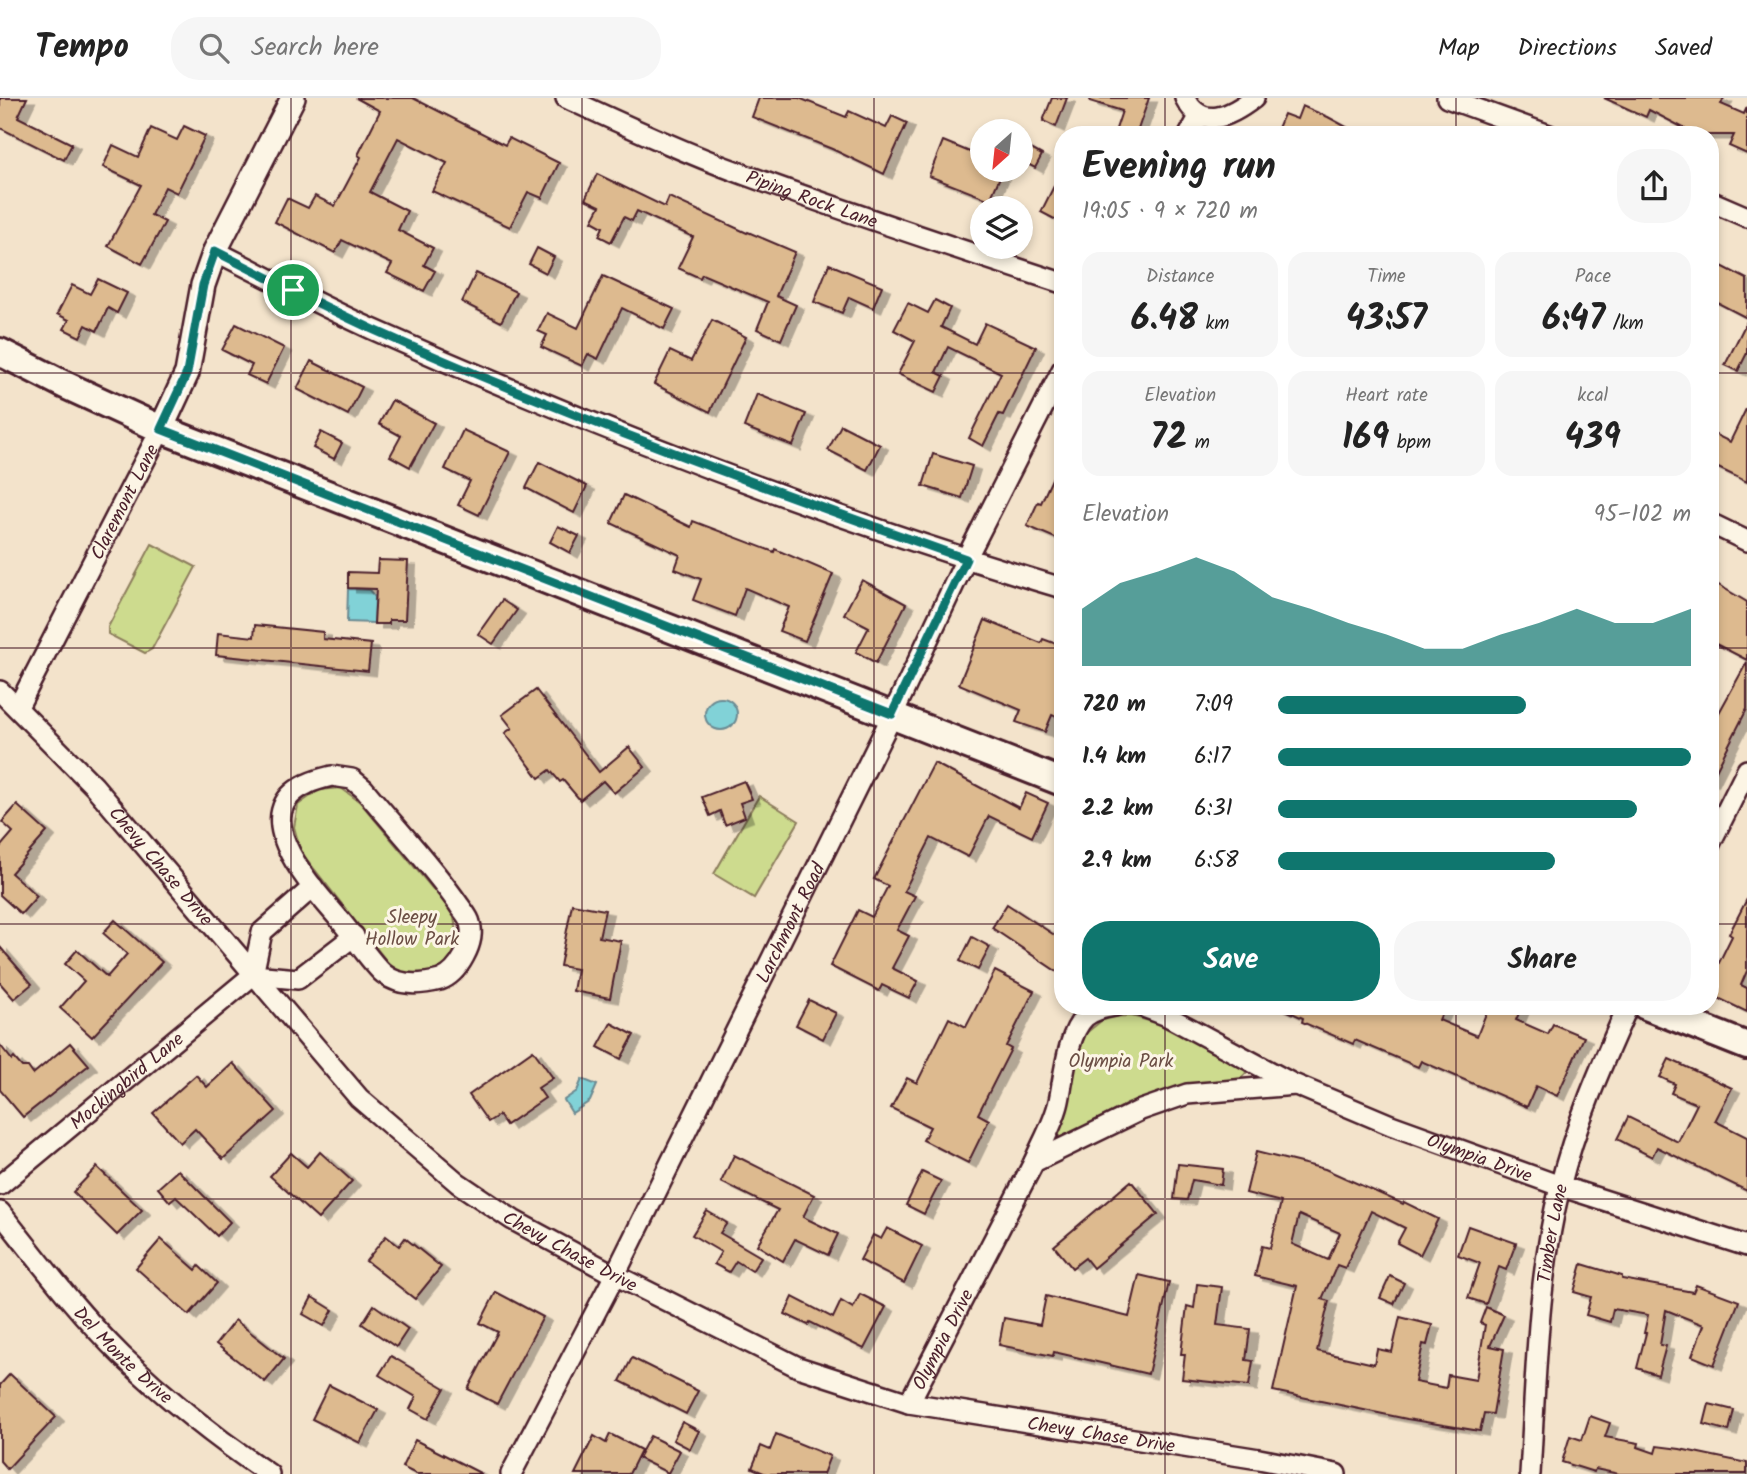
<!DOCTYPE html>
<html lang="en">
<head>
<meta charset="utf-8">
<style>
	:root { --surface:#fff; --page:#f6f6f6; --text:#222; --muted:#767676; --line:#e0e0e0; --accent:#0f766e }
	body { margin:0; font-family:Kalam,sans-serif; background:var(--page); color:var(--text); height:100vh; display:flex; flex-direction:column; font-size:26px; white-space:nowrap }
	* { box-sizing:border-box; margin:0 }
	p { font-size:23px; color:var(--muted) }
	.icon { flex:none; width:38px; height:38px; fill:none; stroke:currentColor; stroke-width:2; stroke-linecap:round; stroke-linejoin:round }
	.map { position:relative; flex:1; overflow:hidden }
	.side { position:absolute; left:1054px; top:28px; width:665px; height:889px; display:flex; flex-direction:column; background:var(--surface); border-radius:28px; box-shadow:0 4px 10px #0003 }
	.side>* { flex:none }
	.needle { width:46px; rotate:207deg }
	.buttons { position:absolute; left:970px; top:21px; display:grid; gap:14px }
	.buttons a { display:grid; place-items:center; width:63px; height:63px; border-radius:50%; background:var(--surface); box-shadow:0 4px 10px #0003; font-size:35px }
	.pin { position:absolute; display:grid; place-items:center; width:60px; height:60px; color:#fff; margin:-30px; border:4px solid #fff; border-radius:50%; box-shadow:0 2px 7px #0007 }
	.round { display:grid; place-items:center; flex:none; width:74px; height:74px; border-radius:28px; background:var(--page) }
	.summary { display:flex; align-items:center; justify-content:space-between; height:119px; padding:0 28px }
	h1 { font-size:38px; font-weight:600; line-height:52px }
	.metrics { display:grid; grid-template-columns:repeat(3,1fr); gap:10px; height:119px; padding:7px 28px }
	.metrics div { display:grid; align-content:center; border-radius:18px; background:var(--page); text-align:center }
	.metrics b { font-size:35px; font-weight:600 }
	.metrics small { font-size:19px; font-weight:400 }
	.metrics p { font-size:19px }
	.chart { height:196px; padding:14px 28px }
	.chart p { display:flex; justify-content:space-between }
	.chart svg { width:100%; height:126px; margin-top:7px; fill:var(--accent); opacity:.7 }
	.cta { display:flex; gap:14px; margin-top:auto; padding:14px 28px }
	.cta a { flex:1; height:80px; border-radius:28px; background:var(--accent); color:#fff; font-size:28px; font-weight:600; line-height:80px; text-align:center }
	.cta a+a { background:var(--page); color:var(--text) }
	ul { padding:0 28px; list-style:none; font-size:23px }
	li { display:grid; grid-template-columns:112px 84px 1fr; align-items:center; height:52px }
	li i { height:18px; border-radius:9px; background:var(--accent) }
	header { display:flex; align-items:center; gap:42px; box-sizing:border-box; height:98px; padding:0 35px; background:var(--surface); border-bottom:2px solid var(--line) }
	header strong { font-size:33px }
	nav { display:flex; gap:38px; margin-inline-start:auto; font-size:24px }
	.search { width:490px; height:63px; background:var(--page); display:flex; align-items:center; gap:18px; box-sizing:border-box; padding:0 24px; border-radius:28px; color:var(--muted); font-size:26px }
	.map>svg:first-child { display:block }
	.green { fill:#cddb8e; stroke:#8c7d5c; stroke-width:2 }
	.water { fill:#81d2d7; stroke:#6b8a92; stroke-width:2 }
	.building { fill:#ddba8f; stroke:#4a1f2b; stroke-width:2; fill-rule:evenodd; filter:url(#shadow) }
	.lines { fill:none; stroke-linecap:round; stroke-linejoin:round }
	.minor-casing { stroke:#4a1f2b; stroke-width:24 }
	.tertiary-casing { stroke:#4a1f2b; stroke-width:28 }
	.secondary-casing { stroke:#4a1f2b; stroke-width:32 }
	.minor { stroke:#fcf5e5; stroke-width:19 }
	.tertiary { stroke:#fcf5e5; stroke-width:23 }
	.secondary { stroke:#fcf5e5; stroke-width:26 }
	.route-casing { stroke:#fff; stroke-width:14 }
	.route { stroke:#0f766e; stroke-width:9 }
	.grid { fill:none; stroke:#4a1f2b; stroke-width:2; stroke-opacity:0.55 }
	.labels { text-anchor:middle; stroke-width:6; stroke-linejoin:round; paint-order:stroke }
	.street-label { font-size:19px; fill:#4a1f2b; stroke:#fcf5e5 }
	.park-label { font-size:19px; fill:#6b4e44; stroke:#fcf5e5 }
</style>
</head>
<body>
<header>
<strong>Tempo</strong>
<div class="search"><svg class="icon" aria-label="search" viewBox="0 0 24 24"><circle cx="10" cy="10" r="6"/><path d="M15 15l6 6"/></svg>Search here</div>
<nav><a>Map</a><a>Directions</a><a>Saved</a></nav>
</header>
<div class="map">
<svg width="1747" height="1376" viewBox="0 0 1747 1376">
	<defs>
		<filter id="shadow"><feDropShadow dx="8" dy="4.5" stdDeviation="0" flood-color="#0004"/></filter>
	</defs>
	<rect width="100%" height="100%" fill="#f3e3cb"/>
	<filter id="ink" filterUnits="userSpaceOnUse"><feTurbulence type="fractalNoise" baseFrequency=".0143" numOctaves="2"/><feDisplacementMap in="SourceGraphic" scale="14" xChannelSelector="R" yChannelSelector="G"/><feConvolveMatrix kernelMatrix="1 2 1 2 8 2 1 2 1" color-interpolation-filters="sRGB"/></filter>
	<g filter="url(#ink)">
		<g class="green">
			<polygon points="152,446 196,469 152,551 145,555 108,536 108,529"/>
			<polygon points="341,690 360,704 453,815 458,840 453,861 434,876 409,879 389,866 301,754 294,729 298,707 319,692"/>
			<polygon points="759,698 799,723 754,800 714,776"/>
			<polygon points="1131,918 1157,925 1244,968 1246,975 1241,980 1177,989 1127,1006 1060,1041 1056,1034 1085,936 1106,919"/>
		</g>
		<g class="water">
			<polygon points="348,491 369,492 375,499 374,525 347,524"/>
			<circle cx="721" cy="616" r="16"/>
			<polygon points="582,981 597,987 590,1003 572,1015 564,1002 577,993"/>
		</g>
		<g class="building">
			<polygon points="0,0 27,0 18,19 72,46 64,62 0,30"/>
			<polygon points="356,0 413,0 505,47 509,40 559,65 542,100 528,94 510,129 432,93 447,65 398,40 370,94 407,113 398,132 433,150 424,167 435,173 424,193 387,175 392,166 342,142 335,155 275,124 287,100 308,110 315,98 335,108 361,59 358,57 380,13"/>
			<polygon points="759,0 799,0 846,19 849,13 886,30 892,18 907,25 884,76 832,51 752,19"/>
			<polygon points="1052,0 1067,0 1056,29 1043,23"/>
			<polygon points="1091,0 1149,0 1136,37 1114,37 1122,13 1090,3"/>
			<polygon points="1604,0 1724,0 1721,6 1744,16 1747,9 1747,56 1729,48 1734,37 1697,37 1649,12 1646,19"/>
			<polygon points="1302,8 1328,19 1361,37 1275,37 1284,16 1297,21"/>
			<polygon points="184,28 205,38 177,95 165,89 151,117 165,124 142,166 108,148 141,87 103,69 113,47 138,59 151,30 177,42"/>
			<polygon points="943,43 982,59 982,72 1003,72 990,102 929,78"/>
			<polygon points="1020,45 1042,57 1035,70 1020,62"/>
			<polygon points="1062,72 1062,125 1041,114"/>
			<polygon points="597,76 665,109 669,99 747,135 748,134 795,154 776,198 796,207 781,242 757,231 768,204 702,176 700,180 678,170 693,139 637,113 632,123 624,119 611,144 599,138 603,129 592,123 600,108 585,101"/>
			<polygon points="537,150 554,159 546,175 529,166"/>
			<polygon points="1710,162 1747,181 1747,220 1710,201"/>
			<polygon points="829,166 882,188 873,210 849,199 842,215 814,204"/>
			<polygon points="476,175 516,194 501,224 462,204"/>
			<polygon points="603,178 674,211 664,231 622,210 598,261 588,256 582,268 541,249 547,237 538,233 547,215 578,230"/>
			<polygon points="98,181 127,195 117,215 108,210 97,233 86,227 80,239 64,231 69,222 57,216 72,187 90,196"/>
			<polygon points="935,202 950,210 941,229 975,246 985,225 1036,249 1003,317 999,316 983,348 969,340 1001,275 948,249 936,274 944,278 936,294 898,276 915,243 894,232 908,205 928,215"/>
			<polygon points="712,222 746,239 710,314 654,286 670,253 691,263"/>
			<polygon points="1747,223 1747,255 1738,273 1725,267"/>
			<polygon points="236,226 284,250 266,286 247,277 252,267 222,252"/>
			<polygon points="311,263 362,289 348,317 297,291"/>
			<polygon points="757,296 806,316 793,348 744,329"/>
			<polygon points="392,302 434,325 410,369 390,358 401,338 379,326"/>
			<polygon points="1747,309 1747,384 1710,366 1710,334 1730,344"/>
			<polygon points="841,327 880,347 867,372 828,352"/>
			<polygon points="463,332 510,354 479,417 458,407 470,383 445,371"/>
			<polygon points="321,334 342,345 334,361 313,350"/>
			<polygon points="933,356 972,368 962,400 923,388"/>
			<polygon points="1062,359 1062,443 1027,428 1038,404 1041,405"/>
			<polygon points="539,364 587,388 574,415 526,390"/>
			<polygon points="624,397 691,429 693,423 774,454 775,451 833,476 805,543 779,533 789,509 745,490 735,518 693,502 701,481 675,471 680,457 611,425"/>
			<polygon points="558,428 579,438 570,455 550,444"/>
			<polygon points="378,462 408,463 405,522 389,522 389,526 374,526 376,491 348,490 348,474 377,475"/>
			<polygon points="862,482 906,506 876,565 856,554 869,529 844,516"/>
			<polygon points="1710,482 1747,504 1747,562 1710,543"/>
			<polygon points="502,502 517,512 493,546 478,536"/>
			<polygon points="985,522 1041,545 1043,541 1062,548 1062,621 1052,617 1045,634 1016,624 1021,612 959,586"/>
			<polygon points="255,527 323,534 323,541 371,546 368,573 216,557 218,535 254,539"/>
			<polygon points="1747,564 1747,611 1710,684 1710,631"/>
			<polygon points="536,592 599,674 629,649 645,669 614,695 603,683 580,702 563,682 560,684 550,672 539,680 505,635 512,630 502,617"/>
			<polygon points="934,665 1019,710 1026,695 1048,705 1032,739 989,718 968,759 931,740 904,793 915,798 897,832 909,838 892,870 918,883 909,900 882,887 879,893 830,868 858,812 872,819 888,788 874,781"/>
			<polygon points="744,683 752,701 740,705 745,719 725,727 720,713 710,718 702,699"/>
			<polygon points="17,707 47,734 11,775 37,798 21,816 0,797 0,749 13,734 2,724"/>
			<polygon points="1747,801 1747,873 1741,887 1747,890 1747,914 1710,896 1710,883 1732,838 1729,836"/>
			<polygon points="572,806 605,812 599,839 621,843 610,900 573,893 577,871 560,868"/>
			<polygon points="1007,806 1062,842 1062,877 992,830"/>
			<polygon points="115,822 162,864 92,939 60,910 84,883 65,866 77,852 107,879 127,856 103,835"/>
			<polygon points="972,839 990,849 978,872 960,863"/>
			<polygon points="0,849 32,886 14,901 0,885"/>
			<polygon points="995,873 1034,893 1006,948 1011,951 978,1016 989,1022 968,1065 923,1042 930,1029 891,1010 907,980 917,985 949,920 966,929"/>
			<polygon points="809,902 836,915 823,941 796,927"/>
			<polygon points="1277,908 1393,908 1406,914 1408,908 1445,908 1439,922 1477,938 1489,908 1522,908 1516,922 1548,936 1553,926 1584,939 1557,998 1536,988 1527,1009 1421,963 1418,969 1355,942 1353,946 1302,924 1303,920"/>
			<polygon points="611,925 634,937 621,961 598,949"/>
			<polygon points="70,945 89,967 23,1019 0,992 0,947 12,962 14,960 22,969 28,969 33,976"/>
			<polygon points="533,952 553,980 538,990 545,1000 506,1027 499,1017 488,1024 469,997"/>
			<polygon points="1669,961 1732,990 1715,1023 1747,1039 1747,1093 1657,1049 1652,1059 1617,1041 1628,1019 1678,1044 1697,1006 1671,995 1675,986 1660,979"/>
			<polygon points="233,965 276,1013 223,1061 195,1031 180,1045 153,1015 196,977 207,989"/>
			<polygon points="320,1054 352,1083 318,1121 270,1078 291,1055 307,1069"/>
			<path d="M 1256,1054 L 1325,1071 L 1403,1106 L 1404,1104 L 1438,1121 L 1420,1157 L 1397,1145 L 1405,1130 L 1371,1113 L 1345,1170 L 1337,1167 L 1322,1201 L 1329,1203 L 1317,1253 L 1374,1266 L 1377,1251 L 1392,1254 L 1400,1219 L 1432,1227 L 1427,1247 L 1423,1246 L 1415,1284 L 1446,1290 L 1448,1277 L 1476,1282 L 1485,1227 L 1480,1225 L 1486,1209 L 1504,1217 L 1490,1248 L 1504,1251 L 1493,1316 L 1484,1315 L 1480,1333 L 1407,1321 L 1273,1293 L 1297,1188 L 1255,1178 L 1262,1148 L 1270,1150 L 1281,1104 L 1246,1095 ZM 1299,1117 L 1340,1135 L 1328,1162 L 1292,1146 Z"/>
			<polygon points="734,1057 814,1097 803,1119 838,1136 828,1157 795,1141 783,1163 757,1147 778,1112 721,1084"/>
			<polygon points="1178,1066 1223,1071 1221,1087 1192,1082 1187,1102 1174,1101"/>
			<polygon points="97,1069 142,1112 117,1137 73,1094"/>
			<polygon points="178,1072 230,1124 217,1138 176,1099 170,1104 158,1090"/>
			<polygon points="922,1074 941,1083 924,1116 906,1107"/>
			<polygon points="1131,1083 1158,1116 1093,1170 1085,1160 1072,1170 1054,1148"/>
			<polygon points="707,1113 727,1125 720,1135 761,1159 752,1173 736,1163 729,1174 714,1166 721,1154 692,1137"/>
			<polygon points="1468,1128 1516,1145 1506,1172 1499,1169 1486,1206 1468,1200 1480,1165 1458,1157"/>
			<polygon points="887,1130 922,1148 904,1185 860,1162 873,1137 881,1141"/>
			<polygon points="386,1138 399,1148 405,1140 441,1169 415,1201 366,1163"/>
			<polygon points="161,1141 196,1172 199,1168 217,1185 189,1217 136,1170"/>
			<polygon points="1582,1166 1622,1178 1622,1181 1693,1194 1696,1187 1739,1203 1714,1267 1692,1258 1704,1227 1666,1212 1660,1247 1666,1248 1658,1277 1637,1270 1646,1235 1644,1235 1648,1217 1613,1211 1610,1224 1586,1217 1591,1199 1574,1194"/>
			<polygon points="1139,1177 1169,1184 1148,1276 1054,1254 1053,1258 999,1247 1004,1220 1040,1227 1046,1198 1129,1219"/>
			<polygon points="1390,1178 1404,1185 1394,1206 1380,1200"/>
			<polygon points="1197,1186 1222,1189 1217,1227 1250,1231 1246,1262 1253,1263 1249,1288 1182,1281 1185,1256 1181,1256 1187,1208 1194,1210"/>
			<polygon points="496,1194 543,1219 497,1306 468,1291 498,1234 480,1225"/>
			<polygon points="860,1196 886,1209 864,1251 810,1224 808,1227 785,1216 793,1199 833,1220 841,1203 853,1210"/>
			<polygon points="312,1199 333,1212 324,1228 303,1216"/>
			<polygon points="374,1207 408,1231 396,1249 362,1226"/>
			<polygon points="235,1222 284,1261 265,1284 216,1246"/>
			<polygon points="391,1258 445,1290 428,1321 410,1311 416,1299 379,1277"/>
			<polygon points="632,1260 698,1293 686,1316 620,1283"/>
			<polygon points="10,1276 56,1319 7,1371 0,1363 0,1287"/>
			<polygon points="329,1287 378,1312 360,1345 312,1321"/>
			<polygon points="1709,1306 1734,1312 1729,1333 1704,1326"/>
			<polygon points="1590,1318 1610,1325 1605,1339 1639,1345 1638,1349 1655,1355 1657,1348 1680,1351 1747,1365 1747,1376 1619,1376 1595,1371 1594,1374 1562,1364 1570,1338 1582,1342"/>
			<polygon points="682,1324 699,1333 690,1351 673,1342"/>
			<polygon points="610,1336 641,1352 629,1376 575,1376 594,1338 606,1345"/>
			<polygon points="776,1336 830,1358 823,1376 766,1376 752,1370 761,1348 770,1352"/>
			<polygon points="650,1338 680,1353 668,1375 638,1360"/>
			<polygon points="415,1342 482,1376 416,1376 402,1369"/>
		</g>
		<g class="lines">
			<g class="minor-casing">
				<g id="minor">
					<path id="s1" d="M 566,0 C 625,27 683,54 743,76 C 849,115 955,150 1062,185"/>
					<path d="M 1185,0 C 1202,34 1232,17 1254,0"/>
					<polyline points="1447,0 1549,37"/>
					<polyline points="1189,37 1200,17"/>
					<polyline points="1710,103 1747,119"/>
					<path d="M 215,153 C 267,179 319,207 372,231 C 596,331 827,420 1062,490"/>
					<polyline points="1710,425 1747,443"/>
					<path id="s2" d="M 0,593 L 94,688 L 359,1000 L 458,1085 L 513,1122 L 615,1177 L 798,1269 L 909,1305 L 1259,1361 L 1336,1376"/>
					<path id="s3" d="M 18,609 L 161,331"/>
					<path d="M 332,678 L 352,681 L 364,691 C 395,729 431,766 459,807 C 462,812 469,819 470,825 C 476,844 458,876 440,882 C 421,887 400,889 384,876 C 372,866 352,836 340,822 C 314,791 242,716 307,686 C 315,682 324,680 332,678 Z"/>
					<polyline points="1710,746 1747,672"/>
					<polyline points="253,877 298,881 354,838"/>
					<polyline points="1141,908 1165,917 1295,987"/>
					<path d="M 1034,1064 C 1042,1045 1055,1023 1059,1003 C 1064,979 1067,936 1085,919 C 1093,912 1104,910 1115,908"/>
					<path id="s4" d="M 0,1087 L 253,877 L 262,834 L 313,789"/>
					<path id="s5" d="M 0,1114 C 39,1163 77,1214 122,1258 C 167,1301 217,1341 269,1376"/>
					<path id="s6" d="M 909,1305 L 1034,1064 L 1141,1012 L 1187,996 L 1296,987 L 1391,1027 L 1560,1088 L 1747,1148"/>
					<path id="s7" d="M 511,1376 L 615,1177 L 893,616 L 966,461 L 1062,272"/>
					<path id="s8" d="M 1530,1376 C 1536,1280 1537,1182 1560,1089 C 1575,1027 1602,966 1628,908"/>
				</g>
			</g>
			<g class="tertiary-casing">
				<polyline id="tertiary" points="161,331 187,275 203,187 215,153 293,0"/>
			</g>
			<g class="secondary-casing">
				<g id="secondary">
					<polyline points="0,254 65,287 161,331 1062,684"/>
					<polyline points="1646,908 1747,948"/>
				</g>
			</g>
			<use href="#minor" class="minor"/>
			<use href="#tertiary" class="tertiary"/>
			<use href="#secondary" class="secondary"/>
		</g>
	</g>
	<g class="lines" filter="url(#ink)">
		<g class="route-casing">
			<path id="route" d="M 215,153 C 267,179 319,207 372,231 C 566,318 765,390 966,461 L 892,616 L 161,331 L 187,275 L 203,187 Z"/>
		</g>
		<use href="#route" class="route"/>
	</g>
	<path class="grid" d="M 291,0 L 291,1376M 582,0 L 582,1376M 874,0 L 874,1376M 1165,0 L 1165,37M 1456,0 L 1456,37M 0,275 L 1062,275M 1710,275 L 1747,275M 0,550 L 1062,550M 1710,550 L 1747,550M 0,826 L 1062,826M 1710,826 L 1747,826M 1165,908 L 1165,1376M 1456,908 L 1456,1376M 0,1101 L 1747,1101"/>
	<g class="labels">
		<g class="street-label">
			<text dy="7" stroke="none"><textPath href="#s1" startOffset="266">Piping Rock Lane</textPath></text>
			<text dy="7" stroke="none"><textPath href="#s3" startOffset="231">Claremont Lane</textPath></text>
			<text dy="7" stroke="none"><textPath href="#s2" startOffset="238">Chevy Chase Drive</textPath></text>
			<text dy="7" stroke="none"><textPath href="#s7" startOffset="618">Larchmont Road</textPath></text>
			<text dy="7" stroke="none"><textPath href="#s4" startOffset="164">Mockingbird Lane</textPath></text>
			<text dy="7" stroke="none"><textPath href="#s6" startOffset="746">Olympia Drive</textPath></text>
			<text dy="7" stroke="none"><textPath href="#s8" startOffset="242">Timber Lane</textPath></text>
			<text dy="7" stroke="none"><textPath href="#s2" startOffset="805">Chevy Chase Drive</textPath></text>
			<text dy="7" stroke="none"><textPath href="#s6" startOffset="72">Olympia Drive</textPath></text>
			<text dy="7" stroke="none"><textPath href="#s5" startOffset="189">Del Monte Drive</textPath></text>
			<text dy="7" stroke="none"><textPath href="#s2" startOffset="1372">Chevy Chase Drive</textPath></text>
		</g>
		<g class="park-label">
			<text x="412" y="825">Sleepy<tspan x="412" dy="22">Hollow Park</tspan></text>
			<text x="1121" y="969">Olympia Park</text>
		</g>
	</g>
</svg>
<div class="buttons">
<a><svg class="needle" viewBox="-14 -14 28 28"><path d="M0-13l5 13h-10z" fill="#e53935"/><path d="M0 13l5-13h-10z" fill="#767676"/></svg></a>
<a><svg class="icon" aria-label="layers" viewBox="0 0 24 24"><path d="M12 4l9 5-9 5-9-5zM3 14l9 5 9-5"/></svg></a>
</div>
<div class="pin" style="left:293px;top:192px;background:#1e9e55"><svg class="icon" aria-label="arrive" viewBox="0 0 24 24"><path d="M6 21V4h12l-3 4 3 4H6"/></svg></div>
<section class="side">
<div class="summary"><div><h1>Evening run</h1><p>19:05 · 9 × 720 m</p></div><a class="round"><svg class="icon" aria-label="share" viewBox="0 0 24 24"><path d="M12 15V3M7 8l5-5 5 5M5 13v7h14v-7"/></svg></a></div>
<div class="metrics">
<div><p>Distance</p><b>6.48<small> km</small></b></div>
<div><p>Time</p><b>43:57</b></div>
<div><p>Pace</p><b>6:47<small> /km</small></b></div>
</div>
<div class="metrics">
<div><p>Elevation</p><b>72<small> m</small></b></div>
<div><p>Heart rate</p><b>169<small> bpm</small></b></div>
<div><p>kcal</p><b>439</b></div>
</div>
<div class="chart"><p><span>Elevation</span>95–102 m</p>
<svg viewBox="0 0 160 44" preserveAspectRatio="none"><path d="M0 44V24L10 15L20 11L30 6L40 11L50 20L60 24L70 29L80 33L90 38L100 38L110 33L120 29L130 24L140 29L150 29L160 24V44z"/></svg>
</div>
<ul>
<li><b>720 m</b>7:09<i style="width:60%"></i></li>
<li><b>1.4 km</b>6:17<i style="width:100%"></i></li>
<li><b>2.2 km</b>6:31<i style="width:87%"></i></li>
<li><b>2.9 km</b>6:58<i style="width:67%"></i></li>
</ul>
<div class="cta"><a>Save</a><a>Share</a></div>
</section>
</div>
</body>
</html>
